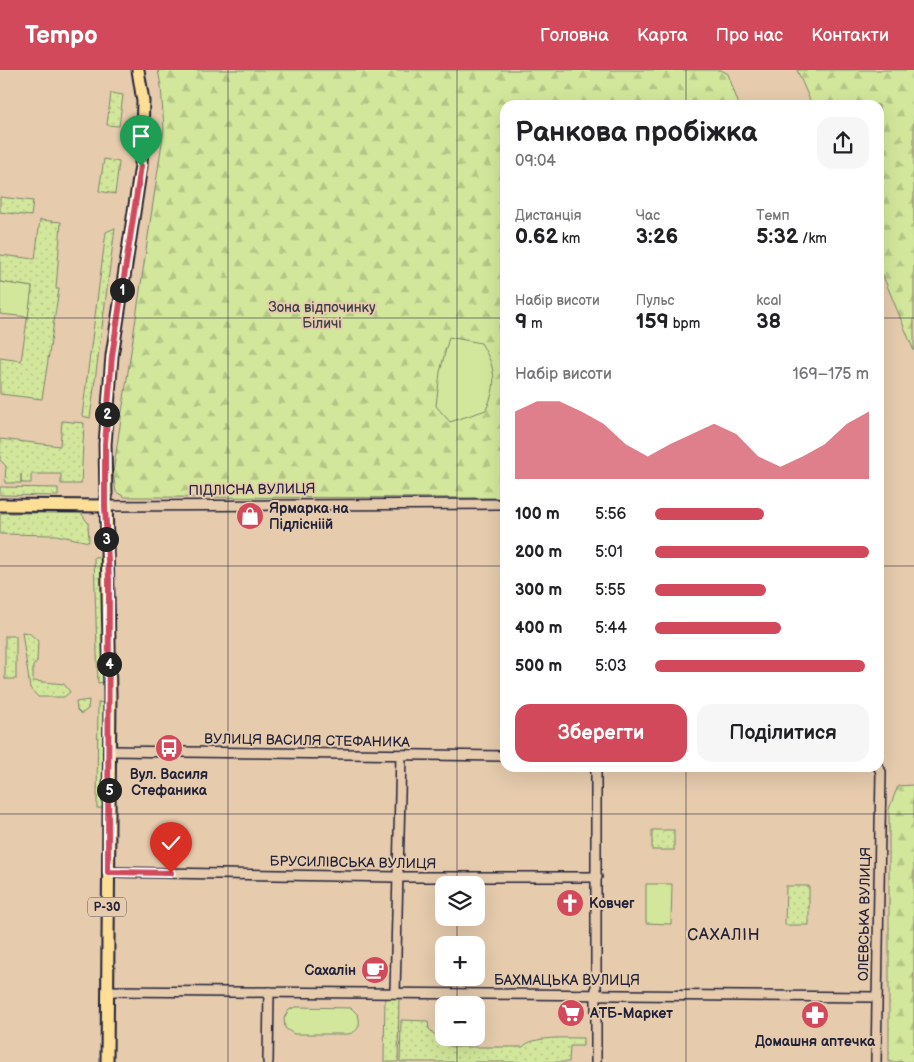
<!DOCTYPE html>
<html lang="uk">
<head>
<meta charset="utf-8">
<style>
	:root { --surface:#fff; --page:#f6f6f6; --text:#202124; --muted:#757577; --accent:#d1495b }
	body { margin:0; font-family:"Balsamiq Sans",sans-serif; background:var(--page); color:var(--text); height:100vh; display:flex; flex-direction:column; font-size:19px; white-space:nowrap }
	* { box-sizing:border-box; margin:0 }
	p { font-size:16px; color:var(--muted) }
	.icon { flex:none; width:28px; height:28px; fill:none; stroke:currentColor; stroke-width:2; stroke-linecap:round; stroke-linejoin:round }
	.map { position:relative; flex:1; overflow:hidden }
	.details { position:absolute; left:500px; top:30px; width:384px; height:672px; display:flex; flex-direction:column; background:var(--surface); border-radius:15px; box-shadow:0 5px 20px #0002 }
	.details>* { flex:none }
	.tools { position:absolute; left:435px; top:806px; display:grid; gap:10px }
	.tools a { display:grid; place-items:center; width:50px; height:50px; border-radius:10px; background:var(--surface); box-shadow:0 5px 20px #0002; font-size:25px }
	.pin { position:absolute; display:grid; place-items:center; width:42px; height:42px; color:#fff; margin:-51px -21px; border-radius:50% 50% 50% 0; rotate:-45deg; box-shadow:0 0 5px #0007 }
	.pin .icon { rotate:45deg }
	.km { position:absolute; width:25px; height:25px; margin:-12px; border-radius:50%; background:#222; color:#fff; font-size:14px; line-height:25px; text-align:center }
	.round { display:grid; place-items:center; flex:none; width:52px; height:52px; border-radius:15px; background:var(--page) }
	.overview { display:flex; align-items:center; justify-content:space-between; height:85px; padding:0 15px }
	h1 { font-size:28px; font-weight:600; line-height:38px }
	.metrics { display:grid; grid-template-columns:repeat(3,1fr); gap:8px; height:85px; padding:5px 15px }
	.metrics div { display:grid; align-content:center }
	.metrics b { font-size:21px; font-weight:600 }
	.metrics small { font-size:14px; font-weight:400 }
	.metrics p { font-size:14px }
	.chart { height:140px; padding:10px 15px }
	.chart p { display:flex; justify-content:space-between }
	.chart svg { width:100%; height:90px; margin-top:5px; fill:var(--accent); opacity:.7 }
	.primary-button { display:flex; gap:10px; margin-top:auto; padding:10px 15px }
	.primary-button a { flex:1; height:58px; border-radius:15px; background:var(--accent); color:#fff; font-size:20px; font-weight:600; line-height:58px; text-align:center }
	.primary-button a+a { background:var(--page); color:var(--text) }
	ul { padding:0 15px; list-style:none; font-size:16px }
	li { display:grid; grid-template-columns:80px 60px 1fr; align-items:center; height:38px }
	li i { height:12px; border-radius:6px; background:var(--accent) }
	header { display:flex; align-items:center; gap:30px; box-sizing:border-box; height:70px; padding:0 25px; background:var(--accent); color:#fff }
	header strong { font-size:24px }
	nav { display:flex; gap:28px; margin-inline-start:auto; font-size:18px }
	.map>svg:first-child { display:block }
	.grass { fill:url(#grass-dots); stroke:#7a846b }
	.forest { fill:url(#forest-firs); stroke:#7a846b }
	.garden { fill:#d2e79b; stroke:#7a846b }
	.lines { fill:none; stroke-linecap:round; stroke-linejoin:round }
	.minor-casing { stroke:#22223b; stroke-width:12 }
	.major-casing { stroke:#22223b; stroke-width:15 }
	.minor { stroke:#e6cbad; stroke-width:9 }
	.major { stroke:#fcde96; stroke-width:11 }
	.route-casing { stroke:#fff; stroke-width:10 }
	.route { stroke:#d1495b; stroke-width:6 }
	.grid { fill:none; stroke:#22223b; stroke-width:1; stroke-opacity:0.55 }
	.labels { text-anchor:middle; stroke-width:4; stroke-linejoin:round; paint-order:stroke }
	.shield { fill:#e6cbad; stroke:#5d555d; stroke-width:1 }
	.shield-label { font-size:12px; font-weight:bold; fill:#22223b }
	.park-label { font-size:14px; fill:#3c4049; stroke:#e6cbad }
	.street-label { font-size:14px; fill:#22223b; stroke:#e6cbad }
	.poi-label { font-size:14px; font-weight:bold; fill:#22223b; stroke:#e6cbad; text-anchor:start }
	.quarter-label { font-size:16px; letter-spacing:1px; fill:#22223b; stroke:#e6cbad }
</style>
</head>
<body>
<header>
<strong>Tempo</strong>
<nav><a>Головна</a><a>Карта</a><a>Про нас</a><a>Контакти</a></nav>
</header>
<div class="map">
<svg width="914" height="992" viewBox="0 0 914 992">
	<defs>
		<pattern id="grass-dots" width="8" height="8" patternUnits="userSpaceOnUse" patternTransform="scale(1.25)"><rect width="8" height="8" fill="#d2e79b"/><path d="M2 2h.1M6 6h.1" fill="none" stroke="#b4c686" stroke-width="1.8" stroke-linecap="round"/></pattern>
		<pattern id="forest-firs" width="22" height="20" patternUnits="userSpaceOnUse" patternTransform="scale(1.25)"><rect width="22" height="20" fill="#d2e79b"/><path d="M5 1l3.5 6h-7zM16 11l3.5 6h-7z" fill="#b4c686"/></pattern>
	</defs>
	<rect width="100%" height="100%" fill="#e6cbad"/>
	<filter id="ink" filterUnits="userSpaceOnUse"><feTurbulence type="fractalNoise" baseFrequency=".02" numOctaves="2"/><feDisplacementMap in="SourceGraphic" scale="10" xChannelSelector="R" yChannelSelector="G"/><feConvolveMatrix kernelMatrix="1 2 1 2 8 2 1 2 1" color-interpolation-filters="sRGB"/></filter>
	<g filter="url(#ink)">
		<g class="grass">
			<polygon points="111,23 123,25 119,56 107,55"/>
			<polygon points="104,89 119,92 115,124 99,121"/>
			<polygon points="0,127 33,131 31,146 0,142"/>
			<polygon points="40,150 61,152 56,219 59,219 42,329 0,324 0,288 21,291 32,217 0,212 0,185 35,189"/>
			<polygon points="115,158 90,348 82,346 106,162"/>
			<polygon points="62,351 84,353 81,414 61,414 61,404 31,404 31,413 21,413 21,404 21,413 5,413 6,396 0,390 0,369 60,376"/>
			<polygon points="0,417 58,418 58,426 0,425"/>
			<polygon points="0,443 81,443 88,453 89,472 56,465 0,464"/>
			<polygon points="102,486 105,612 98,613 94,487"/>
			<polygon points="22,562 29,563 38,571 37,591 33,596 33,611 64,614 70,622 64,627 38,627 30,618"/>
			<rect x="5" y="566" width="11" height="43"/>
			<polygon points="89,630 88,639 81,644 77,640 76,632"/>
			<polygon points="106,632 105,738 97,738 98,633"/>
			<rect x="652" y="760" width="22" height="20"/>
			<polygon points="786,816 809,816 809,855 785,855"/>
			<polygon points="385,923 399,923 398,992 384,992"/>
			<path d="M 401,950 L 428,951 L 429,959 L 434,964 L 451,977 L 523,977 C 531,966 568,968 583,968 L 583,976 L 570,976 L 569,992 L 400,992 Z"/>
		</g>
		<g class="forest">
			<polygon points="158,0 721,0 728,4 739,35 505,35 505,428 125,427 116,422 113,403 164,59 161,16"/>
			<polygon points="797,0 914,0 914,281 879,196 879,35 812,35"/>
			<polygon points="914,715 914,992 889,992 889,739 898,716"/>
		</g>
		<g class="garden">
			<polygon points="0,212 32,217 28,247 0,244"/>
			<path d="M 449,267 L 481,273 C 496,298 498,313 486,340 L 450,352 L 436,336 L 440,302 Z"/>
			<polygon points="646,814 672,814 671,854 646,853"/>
			<path d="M 295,937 L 351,938 L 358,945 C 361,954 359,962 348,964 L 294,964 L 285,958 L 284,948 L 289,940 Z"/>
		</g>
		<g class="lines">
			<g class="minor-casing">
				<g id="minor">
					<polyline points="105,436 505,434"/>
					<polyline points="109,681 505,686"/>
					<polyline points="596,698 596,992"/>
					<polyline points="108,802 397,807 597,807"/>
					<polyline points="108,921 876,927"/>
					<polyline points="395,923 401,685"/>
					<polyline points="268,992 269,922"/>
					<polyline points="876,992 881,702 879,698"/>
				</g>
			</g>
			<g class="major-casing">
				<g id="major">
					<polyline points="0,435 105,436"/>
					<polyline points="107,992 110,624 105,374 112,286 141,96 143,31 138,0"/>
				</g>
			</g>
			<use href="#minor" class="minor"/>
			<use href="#major" class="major"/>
		</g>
	</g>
	<g class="lines" filter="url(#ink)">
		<g class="route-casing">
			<polyline id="route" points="141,96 112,286 105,374 105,436 109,510 108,802 171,803"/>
		</g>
		<use href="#route" class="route"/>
	</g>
	<path class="grid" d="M 228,0 L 228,992M 457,0 L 457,815M 686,0 L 686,35M 0,248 L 505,248M 879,248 L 914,248M 0,496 L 505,496M 879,496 L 914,496M 686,698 L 686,992M 0,744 L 914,744M 457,848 L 457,875M 457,908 L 457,935M 457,968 L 457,992"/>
	<defs>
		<g id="shop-disc" transform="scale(1.4375)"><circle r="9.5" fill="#d1495b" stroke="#e6cbad"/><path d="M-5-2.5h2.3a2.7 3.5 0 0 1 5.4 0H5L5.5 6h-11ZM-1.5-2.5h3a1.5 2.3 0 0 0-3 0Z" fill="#fff"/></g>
		<g id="bus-disc" transform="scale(1.4375)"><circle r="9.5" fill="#d1495b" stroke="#e6cbad"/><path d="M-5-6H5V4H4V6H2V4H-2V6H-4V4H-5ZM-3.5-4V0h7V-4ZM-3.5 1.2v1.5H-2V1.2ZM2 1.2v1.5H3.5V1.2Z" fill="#fff"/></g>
		<g id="church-disc" transform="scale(1.4375)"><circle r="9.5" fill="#d1495b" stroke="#e6cbad"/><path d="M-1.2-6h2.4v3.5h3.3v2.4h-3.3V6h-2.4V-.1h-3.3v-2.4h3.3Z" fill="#fff"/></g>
		<g id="cafe-disc" transform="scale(1.4375)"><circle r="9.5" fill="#d1495b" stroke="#e6cbad"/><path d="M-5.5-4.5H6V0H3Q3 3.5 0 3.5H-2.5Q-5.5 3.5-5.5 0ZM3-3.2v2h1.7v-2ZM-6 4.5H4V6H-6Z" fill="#fff"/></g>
		<g id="supermarket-disc" transform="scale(1.4375)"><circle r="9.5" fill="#d1495b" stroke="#e6cbad"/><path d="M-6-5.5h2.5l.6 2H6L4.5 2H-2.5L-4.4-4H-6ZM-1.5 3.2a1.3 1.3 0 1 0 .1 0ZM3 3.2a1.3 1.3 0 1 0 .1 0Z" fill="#fff"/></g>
		<g id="pharmacy-disc" transform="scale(1.4375)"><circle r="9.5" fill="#d1495b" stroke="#e6cbad"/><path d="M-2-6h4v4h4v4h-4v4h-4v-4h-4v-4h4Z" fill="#fff"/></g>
	</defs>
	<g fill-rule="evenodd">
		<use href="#shop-disc" x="250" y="446"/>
		<use href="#bus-disc" x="169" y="678"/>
		<use href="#church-disc" x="570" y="833"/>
		<use href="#cafe-disc" x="375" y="900"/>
		<use href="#supermarket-disc" x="571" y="943"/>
		<use href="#pharmacy-disc" x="815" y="945"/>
	</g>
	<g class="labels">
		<rect class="shield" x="88" y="827.5" width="38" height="19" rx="4"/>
		<g class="shield-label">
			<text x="107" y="841">Р-30</text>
		</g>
		<g class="park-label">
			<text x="322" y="242">Зона відпочинку<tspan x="322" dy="16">Біличі</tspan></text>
		</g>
		<g class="street-label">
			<text transform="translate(252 419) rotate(-1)" y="5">ПІДЛІСНА ВУЛИЦЯ</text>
			<text transform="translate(307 670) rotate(1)" y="5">ВУЛИЦЯ ВАСИЛЯ СТЕФАНИКА</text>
			<text transform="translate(353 792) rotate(1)" y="5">БРУСИЛІВСЬКА ВУЛИЦЯ</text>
			<text transform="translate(864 844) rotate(-89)" y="5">ОЛЕВСЬКА ВУЛИЦЯ</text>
			<text x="567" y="915">БАХМАЦЬКА ВУЛИЦЯ</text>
		</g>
		<g class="poi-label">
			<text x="269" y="443">Ярмарка на<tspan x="269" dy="16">Підлісніій</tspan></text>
			<text x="169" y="709" text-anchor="middle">Вул. Василя<tspan x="169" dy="16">Стефаника</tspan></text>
			<text x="589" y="838">Ковчег</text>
			<text x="356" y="905" text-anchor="end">Сахалін</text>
			<text x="590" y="948">АТБ-Маркет</text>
			<text x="815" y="976" text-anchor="middle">Домашня аптечка</text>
		</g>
		<g class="quarter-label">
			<text x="724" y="870">САХАЛІН</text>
		</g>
	</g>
</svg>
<div class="tools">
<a><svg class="icon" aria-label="layers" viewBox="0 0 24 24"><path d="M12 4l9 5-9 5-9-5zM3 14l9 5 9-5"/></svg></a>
<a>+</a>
<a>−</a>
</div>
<div class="pin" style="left:141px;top:96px;background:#1e9e55"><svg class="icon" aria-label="arrive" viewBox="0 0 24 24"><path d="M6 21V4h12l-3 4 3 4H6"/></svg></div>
<div class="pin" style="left:171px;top:803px;background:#d93025"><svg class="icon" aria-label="check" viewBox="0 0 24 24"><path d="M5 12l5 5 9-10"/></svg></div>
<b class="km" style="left:122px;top:220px">1</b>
<b class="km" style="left:107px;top:344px">2</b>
<b class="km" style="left:106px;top:469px">3</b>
<b class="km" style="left:109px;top:594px">4</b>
<b class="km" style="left:109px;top:720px">5</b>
<section class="details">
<div class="overview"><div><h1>Ранкова пробіжка</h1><p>09:04</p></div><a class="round"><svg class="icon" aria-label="share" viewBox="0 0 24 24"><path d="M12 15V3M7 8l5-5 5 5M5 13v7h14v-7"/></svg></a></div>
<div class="metrics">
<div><p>Дистанція</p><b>0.62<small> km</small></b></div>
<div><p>Час</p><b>3:26</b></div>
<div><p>Темп</p><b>5:32<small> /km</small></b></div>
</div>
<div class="metrics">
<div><p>Набір висоти</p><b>9<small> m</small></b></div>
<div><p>Пульс</p><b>159<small> bpm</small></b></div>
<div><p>kcal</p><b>38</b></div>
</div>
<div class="chart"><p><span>Набір висоти</span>169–175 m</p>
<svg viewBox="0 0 160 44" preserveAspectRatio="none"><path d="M0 44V11L10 6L20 6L30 11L40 17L50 27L60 33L70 27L80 22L90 17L100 22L110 33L120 38L130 33L140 27L150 17L160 11V44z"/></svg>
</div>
<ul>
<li><b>100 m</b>5:56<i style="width:51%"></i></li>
<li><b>200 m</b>5:01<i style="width:100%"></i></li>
<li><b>300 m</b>5:55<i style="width:52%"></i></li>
<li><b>400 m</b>5:44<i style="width:59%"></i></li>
<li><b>500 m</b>5:03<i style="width:98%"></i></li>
</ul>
<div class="primary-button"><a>Зберегти</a><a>Поділитися</a></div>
</section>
</div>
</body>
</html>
